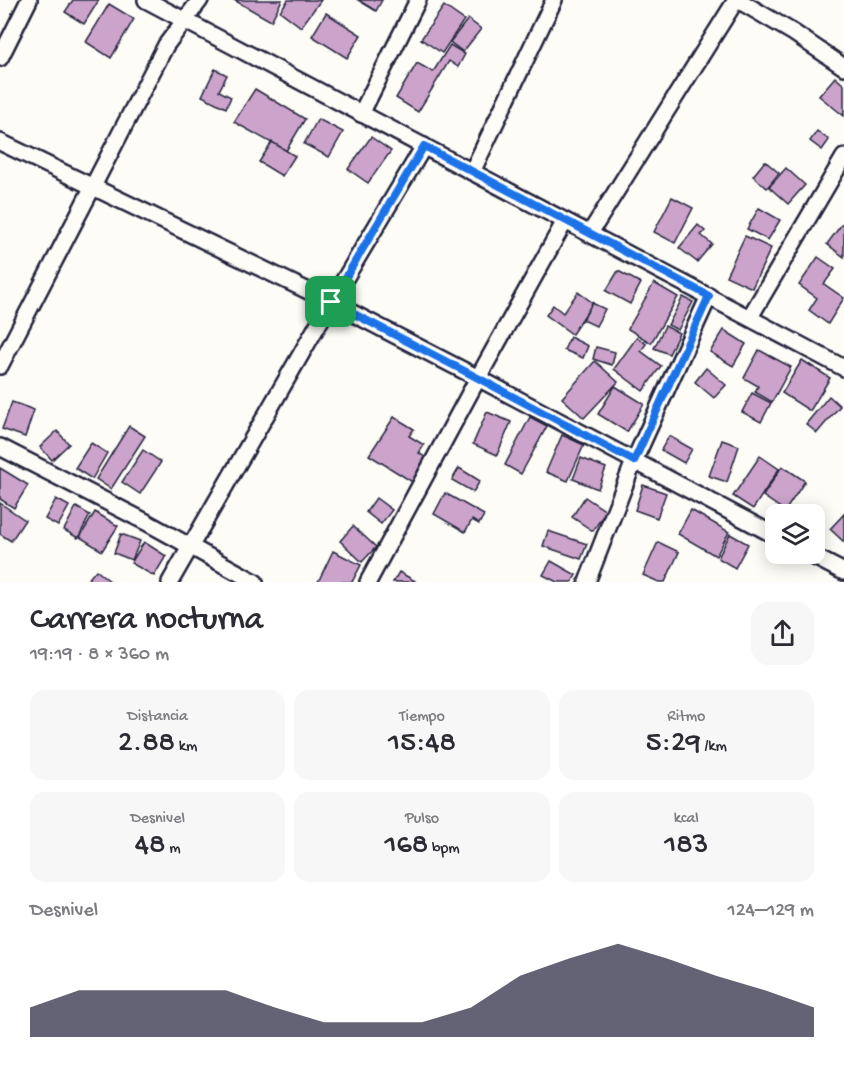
<!DOCTYPE html>
<html lang="es">
<head>
<meta charset="utf-8">
<style>
	:root { --surface:#fff; --page:#f7f7f7; --text:#2b2b33; --muted:#7c7c81; --accent:#22223b }
	body { margin:0; font-family:"Gochi Hand",sans-serif; background:var(--page); color:var(--text); height:100vh; display:flex; flex-direction:column; font-size:22px; white-space:nowrap }
	* { box-sizing:border-box; margin:0 }
	p { font-size:20px; color:var(--muted) }
	.icon { flex:none; width:33px; height:33px; fill:none; stroke:currentColor; stroke-width:2; stroke-linecap:round; stroke-linejoin:round }
	.map { position:relative; height:582px; overflow:hidden }
	.details { display:flex; flex-direction:column; background:var(--surface); flex:1 }
	.details>* { flex:none }
	.buttons { position:absolute; left:765px; top:504px; display:grid; gap:12px }
	.buttons a { display:grid; place-items:center; width:60px; height:60px; border-radius:12px; background:var(--surface); box-shadow:0 3px 15px #0003; font-size:30px }
	.pin { position:absolute; display:grid; place-items:center; width:51px; height:51px; color:#fff; margin:-26px; border-radius:12px; box-shadow:0 3px 9px #0006 }
	.round { display:grid; place-items:center; flex:none; width:63px; height:63px; border-radius:18px; background:var(--page) }
	.overview { display:flex; align-items:center; justify-content:space-between; height:102px; padding:0 30px }
	h1 { font-size:33px; font-weight:600; line-height:45px }
	.figures { display:grid; grid-template-columns:repeat(3,1fr); gap:9px; height:102px; padding:6px 30px }
	.figures div { display:grid; align-content:center; border-radius:15px; background:var(--page); text-align:center }
	.figures b { font-size:30px; font-weight:600 }
	.figures small { font-size:16px; font-weight:400 }
	.figures p { font-size:16px }
	.chart { height:168px; padding:12px 30px }
	.chart p { display:flex; justify-content:space-between }
	.chart svg { width:100%; height:108px; margin-top:6px; fill:var(--accent); opacity:.7 }
	.map>svg:first-child { display:block }
	.building { fill:#cca4cb; stroke:#22223b; stroke-width:1.5 }
	.lines { fill:none; stroke-linecap:round; stroke-linejoin:round }
	.minor-casing { stroke:#22223b; stroke-width:20 }
	.minor { stroke:#fdfcf7; stroke-width:15 }
	.route-casing { stroke:#fff; stroke-width:12 }
	.route { stroke:#1a73e8; stroke-width:8 }
</style>
</head>
<body>
<div class="map">
<svg width="844" height="582" viewBox="0 0 844 582">
	<rect width="100%" height="100%" fill="#fdfcf7"/>
	<filter id="ink" filterUnits="userSpaceOnUse"><feTurbulence type="fractalNoise" baseFrequency=".0167" numOctaves="2"/><feDisplacementMap in="SourceGraphic" scale="12" xChannelSelector="R" yChannelSelector="G"/><feConvolveMatrix kernelMatrix="1 2 1 2 8 2 1 2 1" color-interpolation-filters="sRGB"/></filter>
	<g filter="url(#ink)">
		<g class="building">
			<polygon points="73,0 99,0 84,24 65,12"/>
			<polygon points="234,0 282,0 271,21"/>
			<polygon points="288,0 321,0 301,27 280,11"/>
			<polygon points="358,0 382,0 376,11"/>
			<polygon points="109,4 134,19 111,58 86,42"/>
			<polygon points="444,6 464,20 442,53 421,39"/>
			<polygon points="326,13 361,35 347,58 312,36"/>
			<polygon points="468,19 481,29 463,52 450,42"/>
			<polygon points="450,45 465,54 458,67 449,61 418,112 396,98 417,63 433,72"/>
			<polygon points="215,69 227,75 219,91 231,97 226,108 202,96"/>
			<polygon points="835,77 844,85 844,116 819,96"/>
			<polygon points="255,89 305,119 286,151 234,122"/>
			<polygon points="318,119 343,132 329,157 304,144"/>
			<polygon points="817,131 829,140 822,150 810,141"/>
			<polygon points="371,137 391,151 368,183 348,169"/>
			<polygon points="272,142 295,156 282,176 259,162"/>
			<polygon points="765,161 779,173 767,188 753,176"/>
			<polygon points="786,168 805,185 788,204 769,187"/>
			<polygon points="672,197 693,208 675,243 654,232"/>
			<polygon points="759,208 780,220 768,240 747,229"/>
			<polygon points="842,224 844,226 844,257 827,244"/>
			<polygon points="698,225 705,231 701,235 712,244 697,262 679,248"/>
			<polygon points="745,236 771,248 752,288 726,276"/>
			<polygon points="818,257 835,269 824,284 844,298 828,324 809,310 817,298 799,285"/>
			<polygon points="618,271 641,283 630,304 606,291"/>
			<polygon points="654,283 678,297 651,343 628,329"/>
			<polygon points="578,292 593,303 572,334 546,315 553,305 563,313"/>
			<polygon points="683,297 693,302 678,330 668,325"/>
			<polygon points="592,303 605,309 596,326 583,320"/>
			<polygon points="665,326 679,333 669,354 654,348"/>
			<polygon points="724,330 746,344 733,366 710,352"/>
			<polygon points="570,337 588,346 583,358 564,350"/>
			<polygon points="637,337 646,344 641,351 661,366 643,391 614,369"/>
			<polygon points="596,347 615,352 612,365 593,359"/>
			<polygon points="759,350 791,367 772,402 755,392 758,386 744,378"/>
			<polygon points="802,360 830,378 810,411 782,393"/>
			<polygon points="595,361 618,382 584,418 562,398"/>
			<polygon points="706,368 726,385 714,398 695,382"/>
			<polygon points="615,386 644,404 627,432 598,414"/>
			<polygon points="752,393 771,403 761,422 742,412"/>
			<polygon points="829,396 840,406 817,433 806,424"/>
			<polygon points="12,402 34,410 25,437 2,429"/>
			<polygon points="487,412 511,422 497,455 473,444"/>
			<polygon points="394,417 414,429 409,436 424,445 419,453 429,460 414,483 369,455"/>
			<polygon points="530,417 547,426 521,474 505,465"/>
			<polygon points="129,426 145,436 111,489 96,479"/>
			<polygon points="57,431 69,444 52,460 40,447"/>
			<polygon points="562,435 584,445 568,481 546,472"/>
			<polygon points="669,436 692,449 684,463 661,450"/>
			<polygon points="722,440 739,446 727,482 709,476"/>
			<polygon points="91,443 107,453 92,479 75,468"/>
			<polygon points="143,450 161,462 140,494 122,482"/>
			<polygon points="760,456 779,469 753,509 733,496"/>
			<polygon points="581,458 606,468 598,489 573,479"/>
			<polygon points="782,466 805,481 785,511 763,496"/>
			<polygon points="0,468 28,485 14,508 0,499"/>
			<polygon points="459,468 480,481 473,492 452,480"/>
			<polygon points="643,485 666,493 657,518 635,510"/>
			<polygon points="445,493 484,515 479,524 472,520 465,532 434,514"/>
			<polygon points="585,497 606,511 593,531 572,517"/>
			<polygon points="376,498 392,510 381,524 366,512"/>
			<polygon points="56,499 69,506 58,526 45,519"/>
			<polygon points="0,503 25,520 11,541 0,534"/>
			<polygon points="76,507 90,515 78,538 64,530"/>
			<polygon points="691,510 729,532 716,556 678,534"/>
			<polygon points="95,512 118,526 102,551 80,537"/>
			<polygon points="844,514 844,542 830,529"/>
			<polygon points="353,526 376,547 362,562 340,541"/>
			<polygon points="548,531 587,544 581,559 543,546"/>
			<polygon points="121,534 140,541 132,560 114,553"/>
			<polygon points="730,534 748,544 735,568 718,558"/>
			<polygon points="144,542 166,556 154,576 131,563"/>
			<polygon points="658,542 679,552 665,582 659,582 643,575"/>
			<polygon points="333,551 361,565 352,582 318,582"/>
			<polygon points="551,561 576,575 572,582 557,582 543,575"/>
			<polygon points="96,570 111,582 86,582"/>
			<polygon points="399,572 415,581 414,582 393,582"/>
		</g>
		<g class="lines">
			<g class="minor-casing">
				<g id="minor">
					<polyline points="146,0 844,368"/>
					<polyline points="738,0 794,33 844,67"/>
					<polyline points="0,58 29,0"/>
					<polyline points="361,114 418,0"/>
					<polyline points="0,142 331,302 478,378 776,536"/>
					<polyline points="472,172 554,0"/>
					<polyline points="590,233 736,0"/>
					<polyline points="750,317 844,157"/>
					<polyline points="0,366 166,45 200,0"/>
					<polyline points="0,447 146,522 255,582"/>
					<polyline points="809,554 844,572"/>
					<polyline points="170,582 331,302 424,146"/>
					<polyline points="368,582 478,378 565,221"/>
					<polyline points="587,582 634,461 709,296"/>
				</g>
			</g>
			<use href="#minor" class="minor"/>
		</g>
	</g>
	<g class="lines" filter="url(#ink)">
		<g class="route-casing">
			<polygon id="route" points="424,146 709,296 634,461 478,378 331,302"/>
		</g>
		<use href="#route" class="route"/>
	</g>
</svg>
<div class="buttons">
<a><svg class="icon" aria-label="layers" viewBox="0 0 24 24"><path d="M12 4l9 5-9 5-9-5zM3 14l9 5 9-5"/></svg></a>
</div>
<div class="pin" style="left:331px;top:302px;background:#1e9e55"><svg class="icon" aria-label="arrive" viewBox="0 0 24 24"><path d="M6 21V4h12l-3 4 3 4H6"/></svg></div>
</div>
<section class="details">
<div class="overview"><div><h1>Carrera nocturna</h1><p>19:19 · 8 × 360 m</p></div><a class="round"><svg class="icon" aria-label="share" viewBox="0 0 24 24"><path d="M12 15V3M7 8l5-5 5 5M5 13v7h14v-7"/></svg></a></div>
<div class="figures">
<div><p>Distancia</p><b>2.88<small> km</small></b></div>
<div><p>Tiempo</p><b>15:48</b></div>
<div><p>Ritmo</p><b>5:29<small> /km</small></b></div>
</div>
<div class="figures">
<div><p>Desnivel</p><b>48<small> m</small></b></div>
<div><p>Pulso</p><b>168<small> bpm</small></b></div>
<div><p>kcal</p><b>183</b></div>
</div>
<div class="chart"><p><span>Desnivel</span>124–129 m</p>
<svg viewBox="0 0 160 44" preserveAspectRatio="none"><path d="M0 44V32L10 25L20 25L30 25L40 25L50 32L60 38L70 38L80 38L90 32L100 19L110 12L120 6L130 12L140 19L150 25L160 32V44z"/></svg>
</div>
</section>
</body>
</html>
